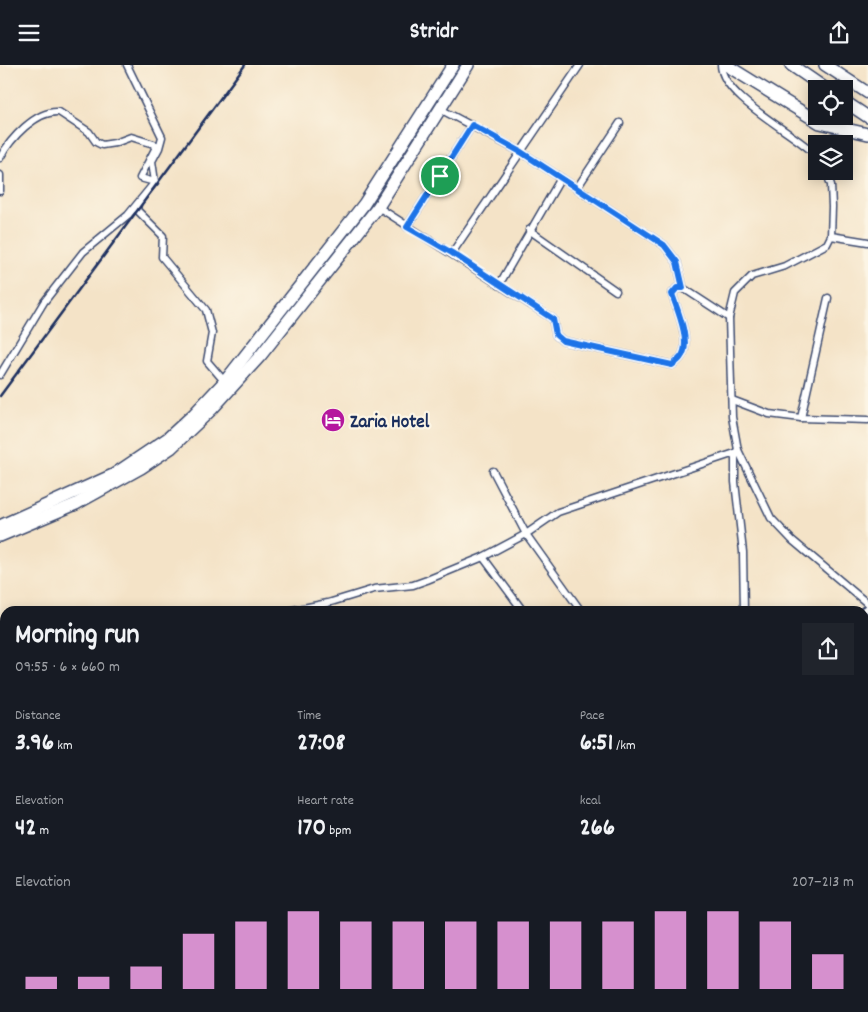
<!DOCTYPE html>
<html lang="en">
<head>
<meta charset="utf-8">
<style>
	:root { --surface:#171b24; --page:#20242c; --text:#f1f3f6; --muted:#9ea1a6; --accent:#d690ce }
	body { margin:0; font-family:Dekko,sans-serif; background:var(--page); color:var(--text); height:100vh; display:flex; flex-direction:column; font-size:19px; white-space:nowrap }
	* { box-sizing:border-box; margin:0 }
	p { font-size:16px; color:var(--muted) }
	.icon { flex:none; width:28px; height:28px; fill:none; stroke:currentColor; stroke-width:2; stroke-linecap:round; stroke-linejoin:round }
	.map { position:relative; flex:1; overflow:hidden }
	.sheet { position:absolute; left:0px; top:541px; width:869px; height:406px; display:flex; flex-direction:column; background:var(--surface); border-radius:15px 15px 0 0; box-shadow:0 2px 12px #0003 }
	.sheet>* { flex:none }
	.buttons { position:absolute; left:808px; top:15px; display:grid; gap:10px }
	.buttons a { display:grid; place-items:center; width:45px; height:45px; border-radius:0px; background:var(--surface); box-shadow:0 2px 12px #0003; font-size:25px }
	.pin { position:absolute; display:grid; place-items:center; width:42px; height:42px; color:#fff; margin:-21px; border:2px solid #fff; border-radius:50%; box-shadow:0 1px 5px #0007 }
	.round { display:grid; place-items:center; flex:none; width:52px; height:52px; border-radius:0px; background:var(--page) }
	.headline { display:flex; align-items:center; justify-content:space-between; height:85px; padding:0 15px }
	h1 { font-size:28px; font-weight:700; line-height:38px }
	.stats { display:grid; grid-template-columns:repeat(3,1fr); gap:8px; height:85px; padding:5px 15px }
	.stats div { display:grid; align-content:center }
	.stats b { font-size:25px; font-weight:700 }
	.stats small { font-size:14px; font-weight:400 }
	.stats p { font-size:14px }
	.chart { height:140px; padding:10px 15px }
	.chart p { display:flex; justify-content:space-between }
	.chart svg { width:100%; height:90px; margin-top:5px; stroke:var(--accent); stroke-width:6 }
	header { display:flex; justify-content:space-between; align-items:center; height:65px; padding:0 15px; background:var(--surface); font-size:22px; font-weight:700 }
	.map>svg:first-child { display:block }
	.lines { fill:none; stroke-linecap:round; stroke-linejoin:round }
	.minor-casing { stroke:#3c4a6e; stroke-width:9 }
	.trunk-casing { stroke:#3c4a6e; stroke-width:14 }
	.minor { stroke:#fff; stroke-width:6 }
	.trunk { stroke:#fff; stroke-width:11 }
	.rail { stroke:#1b2f5e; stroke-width:2.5 }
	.route-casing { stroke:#fff; stroke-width:10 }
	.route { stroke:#1a73e8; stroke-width:6 }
	.labels { text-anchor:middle; stroke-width:4.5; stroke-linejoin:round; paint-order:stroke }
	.poi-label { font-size:19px; font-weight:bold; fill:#1b2f5e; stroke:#fcf5e5; text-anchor:start }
</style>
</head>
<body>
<header><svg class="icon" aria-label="menu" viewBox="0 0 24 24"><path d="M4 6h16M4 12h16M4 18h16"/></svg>Stridr<svg class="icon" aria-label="share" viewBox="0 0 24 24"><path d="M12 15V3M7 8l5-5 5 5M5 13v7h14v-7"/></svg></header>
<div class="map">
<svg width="868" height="947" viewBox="0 0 868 947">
	<rect width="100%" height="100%" fill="#fcf5e5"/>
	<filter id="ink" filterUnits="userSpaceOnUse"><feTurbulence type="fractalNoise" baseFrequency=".02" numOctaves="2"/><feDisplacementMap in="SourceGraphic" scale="10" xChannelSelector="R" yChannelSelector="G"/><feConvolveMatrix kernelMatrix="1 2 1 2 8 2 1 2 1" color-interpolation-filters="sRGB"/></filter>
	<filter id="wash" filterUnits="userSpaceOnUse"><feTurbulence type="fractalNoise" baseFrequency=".0096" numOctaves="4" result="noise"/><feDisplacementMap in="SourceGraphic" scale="20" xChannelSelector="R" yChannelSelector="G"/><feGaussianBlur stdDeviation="1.12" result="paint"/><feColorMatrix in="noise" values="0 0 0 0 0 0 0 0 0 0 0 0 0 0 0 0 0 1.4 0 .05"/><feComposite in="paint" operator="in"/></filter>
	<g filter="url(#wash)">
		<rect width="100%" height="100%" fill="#f4e3c7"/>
	</g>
	<g filter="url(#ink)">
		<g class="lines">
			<g class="minor-casing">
				<g id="minor">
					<path d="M 721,0 C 722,33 795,68 816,90"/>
					<polyline points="440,44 521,87 664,180 677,197 683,223 729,253"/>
					<path d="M 0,93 C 10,74 36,45 59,47 L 89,67 L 96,77 L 102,80 L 115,78 L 131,72 L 157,80 L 140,113 L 155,117"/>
					<polyline points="826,106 831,120 832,142 831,171 827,179 785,201 752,211 735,228 729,253 732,352 738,385 771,453 792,475 868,539"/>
					<polyline points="0,110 0,126"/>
					<polyline points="577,123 620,58"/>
					<polyline points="138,139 137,145 163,171 162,192 206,245 212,268 207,296 225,317"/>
					<path d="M 378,142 L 553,254 L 556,270 L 563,276 L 672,300 C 675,298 679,295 681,292 C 692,278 677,244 672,229 L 677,223 L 683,223"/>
					<polyline points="407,162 472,60"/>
					<polyline points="529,165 616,226"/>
					<polyline points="831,171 868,177"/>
					<polyline points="452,188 580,0"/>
					<polyline points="499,220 561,113"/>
					<polyline points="0,310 44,237 83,187 128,150 155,117 152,96 159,83 162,72 127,0"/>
					<polyline points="732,335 769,349 801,353 868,355"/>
					<polyline points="801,353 828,233"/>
					<polyline points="735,388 735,417 743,487 744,546"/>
					<polyline points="493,406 526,469 581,546"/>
					<polyline points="483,492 523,546"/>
					<polyline points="288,546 328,538 374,524 413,520 427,515 483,492 526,469 558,447 735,388 738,385"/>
					<polyline points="863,546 868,542"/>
					<polyline points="0,625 5,625"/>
					<polyline points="0,717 5,709"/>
					<polyline points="864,725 868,724"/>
					<polyline points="864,771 868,774"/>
					<polyline points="0,830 5,834"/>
					<polyline points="864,837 868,835"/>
					<polyline points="864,890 868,889"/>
					<polyline points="864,896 868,899"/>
					<polyline points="864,912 868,908"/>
					<polyline points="229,942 230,947"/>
					<polyline points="383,942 383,947"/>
					<polyline points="727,942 727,947"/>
					<polyline points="169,947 185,942"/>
					<polyline points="504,947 511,942"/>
					<polyline points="817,947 827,942"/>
				</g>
			</g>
			<g class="trunk-casing">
				<g id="trunk">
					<polyline points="726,0 820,58 868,69"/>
					<polyline points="791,0 826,24"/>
					<polyline points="825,0 868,28"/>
					<polyline points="844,36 868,52"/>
					<polyline points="0,461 113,410 168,373 193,350 226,315 364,139 453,0"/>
					<polyline points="0,471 76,439 141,403 171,383 212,344 261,290 378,142 468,0"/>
				</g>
			</g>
			<use href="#minor" class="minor"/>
			<use href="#trunk" class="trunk"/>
			<polyline class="rail" points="0,331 245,0"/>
		</g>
	</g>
	<g class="lines" filter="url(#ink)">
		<g class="route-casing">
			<path id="route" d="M 472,60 L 521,87 L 664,180 L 677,197 L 683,223 L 677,223 L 672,229 C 677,244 692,278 681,292 C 679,295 675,298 672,300 L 563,276 L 556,270 L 553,254 L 452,188 L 407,162 Z"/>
		</g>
		<use href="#route" class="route"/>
	</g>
	<defs>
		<g id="hotel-disc" transform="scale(1.25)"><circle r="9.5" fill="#b5179e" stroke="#fcf5e5"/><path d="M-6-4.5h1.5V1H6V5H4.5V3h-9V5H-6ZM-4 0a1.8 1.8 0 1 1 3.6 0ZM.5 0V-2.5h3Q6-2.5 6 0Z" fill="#fff"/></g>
	</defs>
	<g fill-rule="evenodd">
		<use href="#hotel-disc" x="333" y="355"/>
	</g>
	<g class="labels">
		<g class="poi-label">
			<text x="350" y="362">Zaria Hotel</text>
		</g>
	</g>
</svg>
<div class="buttons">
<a><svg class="icon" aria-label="locate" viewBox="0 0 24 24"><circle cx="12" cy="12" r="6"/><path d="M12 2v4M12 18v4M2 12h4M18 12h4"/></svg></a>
<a><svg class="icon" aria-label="layers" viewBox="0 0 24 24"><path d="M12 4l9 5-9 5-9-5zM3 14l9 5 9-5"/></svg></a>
</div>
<div class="pin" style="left:440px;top:111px;background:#1e9e55"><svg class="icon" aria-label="arrive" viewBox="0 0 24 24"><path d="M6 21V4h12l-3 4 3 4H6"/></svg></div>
<section class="sheet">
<div class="headline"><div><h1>Morning run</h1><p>09:55 · 6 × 660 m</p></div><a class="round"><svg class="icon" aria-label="share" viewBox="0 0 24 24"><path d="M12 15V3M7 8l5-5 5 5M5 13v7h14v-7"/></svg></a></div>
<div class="stats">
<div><p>Distance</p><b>3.96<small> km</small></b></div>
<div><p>Time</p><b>27:08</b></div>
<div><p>Pace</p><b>6:51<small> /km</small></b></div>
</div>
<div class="stats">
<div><p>Elevation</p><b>42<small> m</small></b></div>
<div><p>Heart rate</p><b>170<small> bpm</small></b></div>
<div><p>kcal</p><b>266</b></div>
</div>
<div class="chart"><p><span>Elevation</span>207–213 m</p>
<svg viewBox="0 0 160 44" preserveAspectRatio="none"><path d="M5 44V38M15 44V38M25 44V33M35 44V17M45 44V11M55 44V6M65 44V11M75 44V11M85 44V11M95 44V11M105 44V11M115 44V11M125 44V6M135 44V6M145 44V11M155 44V27"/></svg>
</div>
</section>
</div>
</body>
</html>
